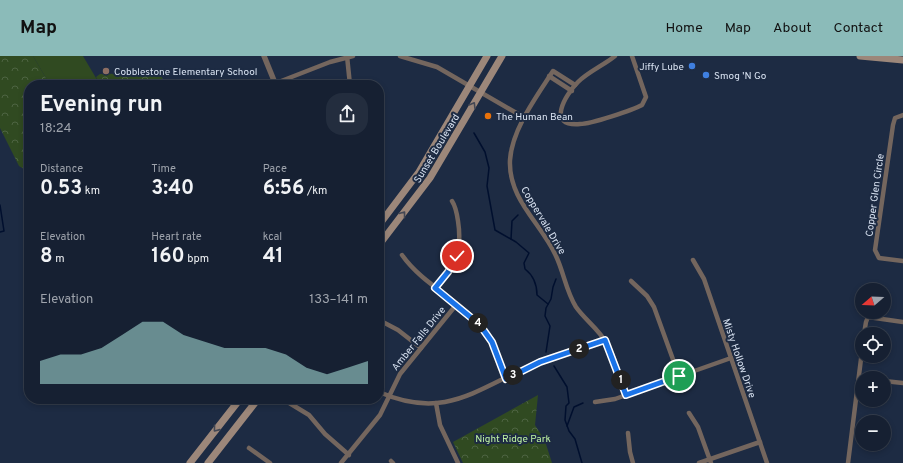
<!DOCTYPE html>
<html lang="en">
<head>
<meta charset="utf-8">
<style>
	:root { --surface:#162032; --page:#232d3e; --text:#f1f3f6; --muted:#9ea3ac; --line:#353e4d; --accent:#8bbbb9 }
	body { margin:0; font-family:Overpass,sans-serif; background:var(--page); color:var(--text); height:100vh; display:flex; flex-direction:column; font-size:15px; white-space:nowrap }
	* { box-sizing:border-box; margin:0 }
	p { font-size:13px; color:var(--muted) }
	.icon { flex:none; width:22px; height:22px; fill:none; stroke:currentColor; stroke-width:2; stroke-linecap:round; stroke-linejoin:round }
	.map { position:relative; flex:1; overflow:hidden }
	.drawer { position:absolute; left:24px; top:24px; width:360px; height:324px; display:flex; flex-direction:column; background:var(--surface); border-radius:16px; box-shadow:0 2px 6px #0003,0 0 0 1px var(--line) }
	.drawer>* { flex:none }
	.needle { width:26px; rotate:251deg }
	.tools { position:absolute; left:855px; top:227px; display:grid; gap:8px }
	.tools a { display:grid; place-items:center; width:36px; height:36px; border-radius:50%; background:var(--surface); box-shadow:0 2px 6px #0003,0 0 0 1px var(--line); font-size:20px }
	.pin { position:absolute; display:grid; place-items:center; width:34px; height:34px; color:#fff; margin:-17px; border:2px solid #fff; border-radius:50%; box-shadow:0 1px 4px #0007 }
	.km { position:absolute; width:20px; height:20px; margin:-10px; border-radius:50%; background:#222; color:#fff; font-size:11px; line-height:20px; text-align:center }
	.round { display:grid; place-items:center; flex:none; width:42px; height:42px; border-radius:16px; background:var(--page) }
	.summary { display:flex; align-items:center; justify-content:space-between; height:68px; padding:0 16px }
	h1 { font-size:22px; font-weight:700; line-height:30px }
	.figures { display:grid; grid-template-columns:repeat(3,1fr); gap:6px; height:68px; padding:4px 16px }
	.figures div { display:grid; align-content:center }
	.figures b { font-size:20px; font-weight:700 }
	.figures small { font-size:11px; font-weight:400 }
	.figures p { font-size:11px }
	.chart { height:112px; padding:8px 16px }
	.chart p { display:flex; justify-content:space-between }
	.chart svg { width:100%; height:72px; margin-top:4px; fill:var(--accent); opacity:.7 }
	header { display:flex; align-items:center; gap:24px; box-sizing:border-box; height:56px; padding:0 20px; background:var(--accent); color:#111 }
	header strong { font-size:19px }
	nav { display:flex; gap:22px; margin-inline-start:auto; font-size:14px }
	.map>svg:first-child { display:block }
	.green { fill:#304a21 }
	.park { fill:url(#park-crowns) }
	.lines { fill:none; stroke-linecap:round; stroke-linejoin:round }
	.stream { stroke:#000f2e; stroke-width:1.5 }
	.minor { stroke:#74665e; stroke-width:4.5 }
	.tertiary { stroke:#74665e; stroke-width:5.5 }
	.secondary { stroke:#9c877a; stroke-width:7 }
	.oneway { stroke:#434754 }
	.route-casing { stroke:#fff; stroke-width:8 }
	.route { stroke:#1a73e8; stroke-width:5 }
	.shop-dot { fill:#3f7fe0; stroke:#1d2b43; stroke-width:1.5 }
	.education-dot { fill:#8d6e63; stroke:#1d2b43; stroke-width:1.5 }
	.food-dot { fill:#e8710a; stroke:#1d2b43; stroke-width:1.5 }
	.labels { text-anchor:middle; stroke-width:4; stroke-linejoin:round; paint-order:stroke }
	.poi-label { font-size:10px; fill:#d8e2f1; stroke:#1d2b43; text-anchor:start }
	.street-label { font-size:10px; fill:#d8e2f1; stroke:#1d2b43 }
	.park-label { font-size:10px; fill:#bff3a3; stroke:#1d2b43 }
</style>
</head>
<body>
<header>
<strong>Map</strong>
<nav><a>Home</a><a>Map</a><a>About</a><a>Contact</a></nav>
</header>
<div class="map">
<svg width="903" height="407" viewBox="0 0 903 407">
	<defs>
		<pattern id="park-crowns" width="20" height="18" patternUnits="userSpaceOnUse"><rect width="20" height="18" fill="#304a21"/><path d="M2 6a3 3 0 1 1 6 0M12 15a3 3 0 1 1 6 0" fill="none" stroke="#4d6442"/></pattern>
	</defs>
	<rect width="100%" height="100%" fill="#1d2b43"/>
	<polygon class="green" points="33,0 83,0 99,27 95,29 50,29"/>
	<g class="park">
		<polygon points="0,0 33,0 50,29 29,29 29,116 19,110 0,72"/>
		<polygon points="160,17 165,29 107,29 104,25 99,27 96,21 100,18"/>
		<polygon points="538,339 535,369 545,385 552,407 463,407 453,386"/>
	</g>
	<g class="lines">
		<g class="stream">
			<path d="M 474,77 L 485,96 L 489,112 L 487,130 L 495,174 L 516,186 L 529,197 L 524,207 L 525,213 C 534,220 537,228 537,239 L 548,248"/>
			<polyline points="0,149 4,175 0,176"/>
			<polyline points="511,183 512,165 518,159"/>
			<polyline points="546,296 550,270 545,260 546,252 551,243 553,231 556,223"/>
			<polyline points="554,310 567,331 569,347 566,350 565,364 569,375 575,383 582,407"/>
			<polyline points="567,370 574,351 583,347"/>
		</g>
		<g class="minor">
			<polyline points="347,0 350,29"/>
			<polyline points="400,0 437,11 525,62"/>
			<path d="M 615,0 C 604,9 588,16 578,26 C 565,39 546,71 580,68 C 591,68 633,54 642,49 L 646,41 L 632,0"/>
			<polyline points="549,20 572,35"/>
			<polyline points="271,29 330,6 353,0"/>
			<path d="M 575,29 L 553,15 C 537,40 512,73 510,104 C 508,143 541,167 556,200 C 564,217 566,235 576,251 C 585,264 599,273 607,288 C 616,303 620,322 626,339"/>
			<polyline points="903,59 895,62 893,69 875,194 879,202 903,205"/>
			<path d="M 402,199 C 423,229 459,243 481,270 C 494,286 498,305 506,323"/>
			<polyline points="693,204 704,223 767,407"/>
			<polyline points="631,225 647,240 654,251 679,320"/>
			<path d="M 435,232 C 454,208 463,197 458,165 C 457,158 456,151 452,145"/>
			<polyline points="379,264 398,274 421,292"/>
			<polyline points="864,278 866,266 868,261 903,266"/>
			<polyline points="884,325 903,327"/>
			<path d="M 379,336 C 443,364 474,335 530,310 C 554,300 580,293 605,284"/>
			<polyline points="286,345 309,359 325,378 349,399"/>
			<polyline points="595,346 615,343 731,302"/>
			<polyline points="436,347 440,369 458,407"/>
			<polyline points="689,357 698,371 711,407"/>
			<polyline points="628,377 630,396 633,407"/>
			<polyline points="249,392 270,407"/>
			<polyline points="391,405 393,407"/>
			<polyline points="341,407 380,359 400,318 456,249"/>
			<polyline points="699,407 760,386"/>
			<polyline points="848,407 862,295"/>
		</g>
		<polyline class="tertiary" points="264,0 275,27"/>
		<g class="secondary">
			<polyline points="860,0 903,4"/>
			<polyline points="379,169 419,116 487,0"/>
			<polyline points="379,189 430,122 502,0"/>
			<polyline points="190,407 240,343"/>
			<polyline points="208,407 258,343"/>
		</g>
	</g>
	<defs><path id="oneway-chevron" d="M-2-3.5L2.5 0L-2 3.5" fill="none" stroke-width="1.6" stroke-linecap="round" stroke-linejoin="round"/></defs>
	<g class="oneway">
		<use href="#oneway-chevron" transform="translate(473 49) rotate(-59)"/>
		<use href="#oneway-chevron" transform="translate(403 158) rotate(-52)"/>
		<use href="#oneway-chevron" transform="translate(216 373) rotate(129)"/>
	</g>
	<g class="lines">
		<g class="route-casing">
			<polyline id="route" points="457,200 448,216 435,232 480,269 492,286 506,323 540,306 605,284 626,339 679,320"/>
		</g>
		<use href="#route" class="route"/>
	</g>
	<g class="shop-dot">
		<circle cx="692" cy="10" r="4"/>
		<circle cx="706" cy="19" r="4"/>
	</g>
	<circle class="education-dot" cx="106" cy="15" r="4"/>
	<circle class="food-dot" cx="488" cy="60" r="4"/>
	<g class="labels">
		<g class="poi-label">
			<text x="684" y="14" text-anchor="end">Jiffy Lube</text>
			<text x="114" y="19">Cobblestone Elementary School</text>
			<text x="714" y="23">Smog 'N Go</text>
			<text x="496" y="64">The Human Bean</text>
		</g>
		<g class="street-label">
			<text transform="translate(436 92) rotate(-59)" y="4">Sunset Boulevard</text>
			<text transform="translate(874 139) rotate(-82)" y="4">Copper Glen Circle</text>
			<text transform="translate(544 164) rotate(59)" y="4">Coppervale Drive</text>
			<text transform="translate(418 282) rotate(-51)" y="4">Amber Falls Drive</text>
			<text transform="translate(740 302) rotate(71)" y="4">Misty Hollow Drive</text>
		</g>
		<g class="park-label">
			<text x="513" y="386">Night Ridge Park</text>
		</g>
	</g>
</svg>
<div class="tools">
<a><svg class="needle" viewBox="-14 -14 28 28"><path d="M0-13l5 13h-10z" fill="#e53935"/><path d="M0 13l5-13h-10z" fill="#9ea3ac"/></svg></a>
<a><svg class="icon" aria-label="locate" viewBox="0 0 24 24"><circle cx="12" cy="12" r="6"/><path d="M12 2v4M12 18v4M2 12h4M18 12h4"/></svg></a>
<a>+</a>
<a>−</a>
</div>
<div class="pin" style="left:679px;top:320px;background:#1e9e55"><svg class="icon" aria-label="arrive" viewBox="0 0 24 24"><path d="M6 21V4h12l-3 4 3 4H6"/></svg></div>
<div class="pin" style="left:457px;top:200px;background:#d93025"><svg class="icon" aria-label="check" viewBox="0 0 24 24"><path d="M5 12l5 5 9-10"/></svg></div>
<b class="km" style="left:621px;top:324px">1</b>
<b class="km" style="left:579px;top:293px">2</b>
<b class="km" style="left:513px;top:319px">3</b>
<b class="km" style="left:478px;top:267px">4</b>
<section class="drawer">
<div class="summary"><div><h1>Evening run</h1><p>18:24</p></div><a class="round"><svg class="icon" aria-label="share" viewBox="0 0 24 24"><path d="M12 15V3M7 8l5-5 5 5M5 13v7h14v-7"/></svg></a></div>
<div class="figures">
<div><p>Distance</p><b>0.53<small> km</small></b></div>
<div><p>Time</p><b>3:40</b></div>
<div><p>Pace</p><b>6:56<small> /km</small></b></div>
</div>
<div class="figures">
<div><p>Elevation</p><b>8<small> m</small></b></div>
<div><p>Heart rate</p><b>160<small> bpm</small></b></div>
<div><p>kcal</p><b>41</b></div>
</div>
<div class="chart"><p><span>Elevation</span>133–141 m</p>
<svg viewBox="0 0 160 44" preserveAspectRatio="none"><path d="M0 44V30L10 26L20 26L30 22L40 14L50 6L60 6L70 14L80 18L90 22L100 22L110 22L120 26L130 34L140 38L150 34L160 30V44z"/></svg>
</div>
</section>
</div>
</body>
</html>
